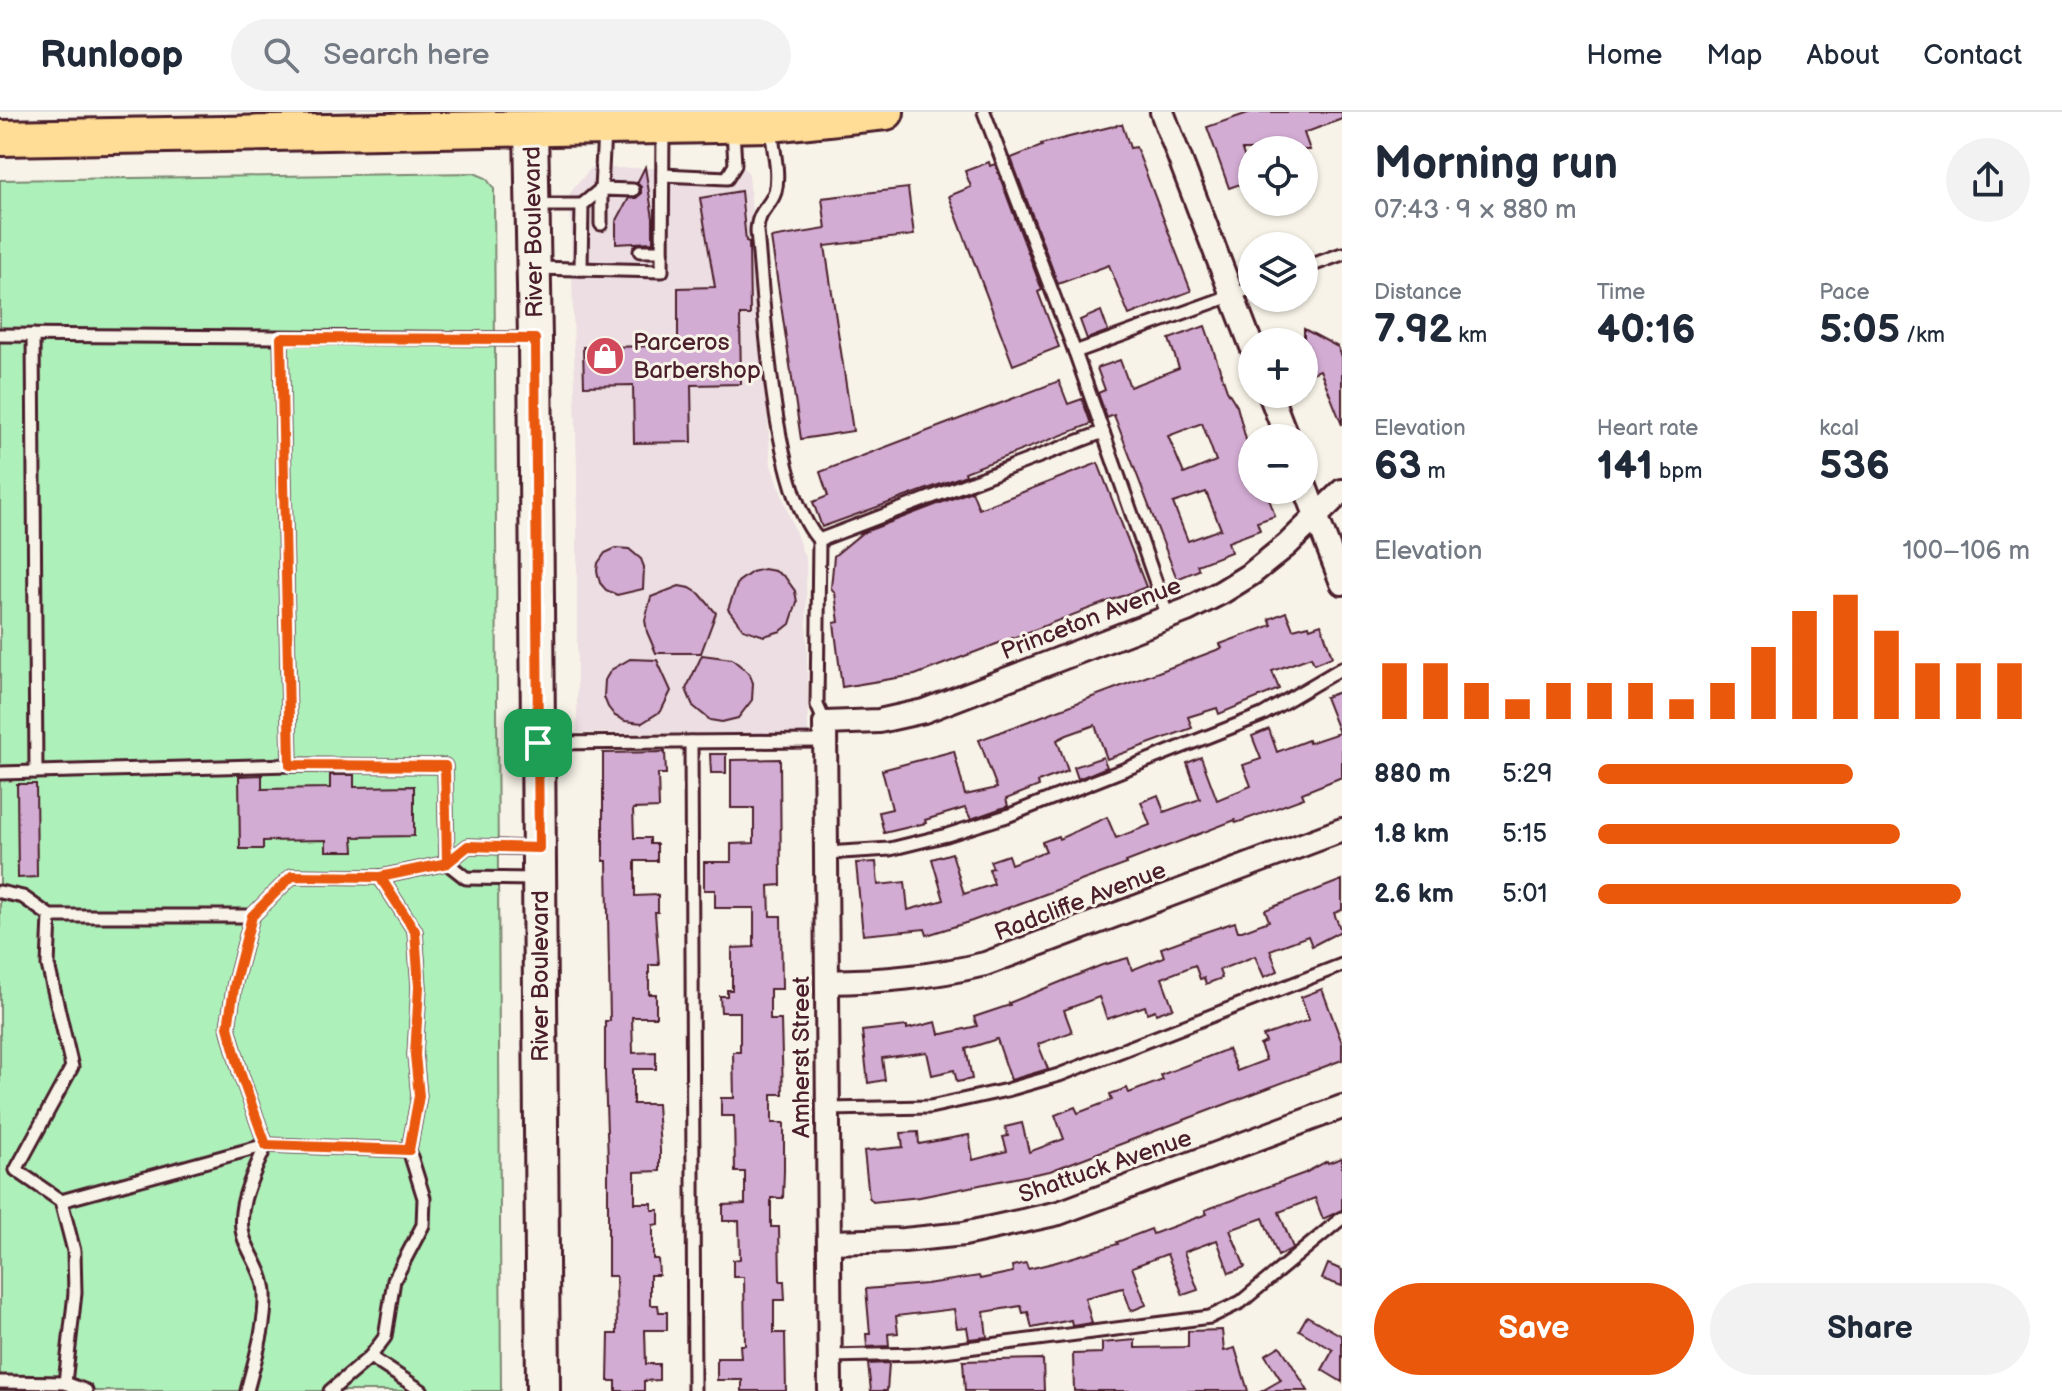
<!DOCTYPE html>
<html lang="en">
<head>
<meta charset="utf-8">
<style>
	:root { --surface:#fff; --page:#f2f2f3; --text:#1f2937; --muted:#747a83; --line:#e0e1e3; --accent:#ea580c }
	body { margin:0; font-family:"Balsamiq Sans",sans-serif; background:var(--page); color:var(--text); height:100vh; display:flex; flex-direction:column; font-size:30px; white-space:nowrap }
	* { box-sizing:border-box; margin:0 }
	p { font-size:26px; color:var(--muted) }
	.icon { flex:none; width:44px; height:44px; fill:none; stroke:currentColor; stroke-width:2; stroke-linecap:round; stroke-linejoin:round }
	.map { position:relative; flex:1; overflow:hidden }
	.sheet { display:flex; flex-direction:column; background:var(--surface); width:720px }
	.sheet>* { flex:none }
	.tools { position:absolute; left:1238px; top:24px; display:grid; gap:16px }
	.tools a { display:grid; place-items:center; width:80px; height:80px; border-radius:50%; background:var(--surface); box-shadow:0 2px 6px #0004; font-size:40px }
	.pin { position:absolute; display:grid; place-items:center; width:68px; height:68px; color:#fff; margin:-34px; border-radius:16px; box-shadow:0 4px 12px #0006 }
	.round { display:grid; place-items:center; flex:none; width:84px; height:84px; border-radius:42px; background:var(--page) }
	.head { display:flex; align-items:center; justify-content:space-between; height:136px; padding:0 32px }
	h1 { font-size:44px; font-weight:800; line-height:60px }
	.figures { display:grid; grid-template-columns:repeat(3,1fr); gap:12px; height:136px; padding:8px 32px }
	.figures div { display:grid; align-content:center }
	.figures b { font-size:40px; font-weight:800 }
	.figures small { font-size:22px; font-weight:400 }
	.figures p { font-size:22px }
	.chart { height:224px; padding:16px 32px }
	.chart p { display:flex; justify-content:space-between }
	.chart svg { width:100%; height:144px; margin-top:8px; stroke:var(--accent); stroke-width:6 }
	.action { display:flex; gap:16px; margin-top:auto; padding:16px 32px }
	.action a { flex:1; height:92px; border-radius:48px; background:var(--accent); color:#fff; font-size:32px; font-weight:800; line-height:92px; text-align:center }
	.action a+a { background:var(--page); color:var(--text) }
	ul { padding:0 32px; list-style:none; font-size:26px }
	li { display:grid; grid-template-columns:128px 96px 1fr; align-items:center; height:60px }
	li i { height:20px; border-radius:10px; background:var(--accent) }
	header { display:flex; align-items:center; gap:48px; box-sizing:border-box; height:112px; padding:0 40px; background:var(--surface); border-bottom:2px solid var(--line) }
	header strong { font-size:38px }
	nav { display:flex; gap:44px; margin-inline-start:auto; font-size:28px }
	.search { width:560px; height:72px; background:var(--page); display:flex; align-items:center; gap:20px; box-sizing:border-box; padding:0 28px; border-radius:44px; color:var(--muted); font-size:30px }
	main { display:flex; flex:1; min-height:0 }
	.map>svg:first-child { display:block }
	.built { fill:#ecdee2 }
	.green { fill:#aef0ba; stroke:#7c8872; stroke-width:2 }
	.building { fill:#d3acd3; stroke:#4a1f2b; stroke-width:2; fill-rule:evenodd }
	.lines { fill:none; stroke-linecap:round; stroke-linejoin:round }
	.lane-casing { stroke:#4a1f2b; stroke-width:17 }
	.street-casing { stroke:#4a1f2b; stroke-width:28 }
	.secondary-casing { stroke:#4a1f2b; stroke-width:38 }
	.primary-casing { stroke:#4a1f2b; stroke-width:40 }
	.lane { stroke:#f7f3e8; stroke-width:11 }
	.street { stroke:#f7f3e8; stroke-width:22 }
	.secondary { stroke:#f7f3e8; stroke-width:32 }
	.primary { stroke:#ffdd96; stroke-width:34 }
	.route-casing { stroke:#fff; stroke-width:16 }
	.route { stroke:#ea580c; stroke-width:10 }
	.labels { text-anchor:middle; stroke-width:6; stroke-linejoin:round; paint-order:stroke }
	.street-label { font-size:24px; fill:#4a1f2b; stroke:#f7f3e8 }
	.poi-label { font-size:24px; fill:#4a1f2b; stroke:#f7f3e8; text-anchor:start }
</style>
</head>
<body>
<header>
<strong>Runloop</strong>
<div class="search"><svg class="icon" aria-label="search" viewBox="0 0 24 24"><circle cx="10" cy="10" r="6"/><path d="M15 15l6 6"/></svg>Search here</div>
<nav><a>Home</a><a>Map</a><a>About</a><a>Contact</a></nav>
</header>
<main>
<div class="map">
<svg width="1342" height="1279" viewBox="0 0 1342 1279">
	<rect width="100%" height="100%" fill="#f7f3e8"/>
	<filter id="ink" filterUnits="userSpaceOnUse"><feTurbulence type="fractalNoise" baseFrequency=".0125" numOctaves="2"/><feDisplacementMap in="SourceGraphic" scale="16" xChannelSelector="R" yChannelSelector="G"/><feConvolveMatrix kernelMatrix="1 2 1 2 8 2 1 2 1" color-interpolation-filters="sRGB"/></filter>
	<g filter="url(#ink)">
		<polygon class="built" points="591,56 744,56 749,62 771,353 806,449 808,621 577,621 577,358 570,81"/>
		<polygon class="green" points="474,61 486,66 494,77 501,1279 0,1279 0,68"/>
		<g class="building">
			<polygon points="1251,0 1342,0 1342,7 1304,21 1310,38 1242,38 1252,68 1229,76 1207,15"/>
			<polygon points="1122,12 1130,36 1136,35 1191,179 1129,203 1109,153 1058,172 1011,46 1042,34 1041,32"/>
			<polygon points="989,50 990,54 995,52 1042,178 1038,180 1059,235 1013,253 949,84 971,75 965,59"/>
			<polygon points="645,55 653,106 653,130 616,132 616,110 629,86 636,86 641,82 641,75 637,71"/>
			<polygon points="908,76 914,123 825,134 853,319 801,327 771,126 826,117 822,86"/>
			<polygon points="741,79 746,129 749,130 750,203 740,203 741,272 691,273 692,330 634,331 633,273 584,274 583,235 678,234 678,176 715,175 700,86"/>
			<polygon points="1101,199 1108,219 1087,227 1080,208"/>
			<path d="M 1205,214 L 1227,278 L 1237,294 L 1249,339 L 1252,338 L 1252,378 L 1266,378 L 1275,404 L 1257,410 L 1260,418 L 1228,430 L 1231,440 L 1197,453 L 1199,458 L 1177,467 L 1114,303 L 1107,306 L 1098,281 L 1105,278 L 1097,256 L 1120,248 L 1130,275 L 1179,256 L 1169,227 ZM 1202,311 L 1216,349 L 1184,362 L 1168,324 ZM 1206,380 L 1221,417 L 1188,429 L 1173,391 Z"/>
			<polygon points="1304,217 1338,235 1342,245 1342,313 1320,258 1304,264"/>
			<polygon points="1059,269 1068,292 1082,287 1091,312 965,360 966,363 822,415 813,390 828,384 820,360"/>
			<polygon points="1098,351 1146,475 915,563 842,575 834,511 839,510 835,481 831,476 834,444 862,421 972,379 979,397"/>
			<polygon points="616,436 629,437 641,447 644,455 643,477 617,483 606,478 600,471 597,459 598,451 605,441"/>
			<polygon points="764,457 775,459 785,465 795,479 797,490 790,512 781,519 764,524 743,517 728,497 738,470 752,460"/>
			<polygon points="679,474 690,476 700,482 716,501 701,541 656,541 647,520 645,508 651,485"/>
			<polygon points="1286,500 1293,517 1309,513 1310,516 1321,512 1332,545 1314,552 1311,545 1272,559 1279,577 1219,602 1217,596 1188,605 1192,616 1107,647 1095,613 1067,623 1057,628 1068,659 1038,670 1039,674 1006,687 1008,694 971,707 965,696 925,708 926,711 884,721 879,700 892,697 882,658 954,639 965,683 997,676 979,628 1222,536 1220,532 1272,513 1269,507"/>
			<polygon points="702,543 732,547 749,561 753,571 752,588 738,606 722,610 710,608 693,594 686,577"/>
			<polygon points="630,547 657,548 671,579 661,599 642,611 625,609 615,604 608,595 604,585 605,568 611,558"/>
			<polygon points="1342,579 1342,665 1302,681 1304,686 1236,711 1235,708 1126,750 1127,752 972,809 927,823 925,817 863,823 856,751 876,750 878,773 905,770 908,798 944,788 932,747 952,741 964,782 994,772 989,757 993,756 990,749 1008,743 1011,752 1046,739 1042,730 1058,724 1059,727 1107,705 1116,726 1150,713 1141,690 1158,683 1164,700 1200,687 1187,651 1201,645 1217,688 1251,674 1243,653 1261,647 1252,624 1269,617 1277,640 1308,628 1309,631 1339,621 1325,585"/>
			<polygon points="665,640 666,662 658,662 659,696 633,697 634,726 650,726 650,732 657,732 657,749 635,749 635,784 658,783 658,800 655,800 659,853 649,853 649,882 656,882 656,905 632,905 633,941 656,940 656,957 633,957 633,992 657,992 660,1038 660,1059 635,1060 635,1091 652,1091 652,1098 659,1098 659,1112 653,1113 653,1147 658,1147 659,1163 650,1163 650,1193 658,1193 659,1200 667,1200 667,1218 645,1218 646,1252 659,1252 659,1268 644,1269 644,1279 616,1279 616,1269 608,1269 609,1222 617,1222 616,1164 608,1164 608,1051 605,961 605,909 610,909 607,749 603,749 603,641"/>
			<polygon points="710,642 726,642 726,661 711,661"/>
			<polygon points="1103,645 1107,655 1078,667 1074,655"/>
			<polygon points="780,647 781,773 769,774 770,804 781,804 782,877 770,877 770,908 781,908 783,982 772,982 772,1011 784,1011 784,1059 783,1086 771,1086 771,1115 779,1115 780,1169 784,1169 785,1188 774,1188 774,1221 785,1221 786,1279 742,1279 742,1268 717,1268 717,1246 741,1246 740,1233 745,1233 744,1165 733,1165 733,1148 740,1147 739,1109 723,1109 723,1093 745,1092 745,1060 735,1060 734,1004 721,1004 721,986 734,986 733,940 740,940 740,900 721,900 720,884 727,884 727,878 732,878 732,836 754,835 754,796 715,796 715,778 704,778 704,750 731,750 731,732 754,731 754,696 731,696 731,648"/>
			<polygon points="262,663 262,677 330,676 330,663 354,663 354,675 414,674 414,724 353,725 354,739 326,739 326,728 263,729 263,737 240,737 239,664"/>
			<polygon points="17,672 36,672 37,765 18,766"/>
			<polygon points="1342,768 1342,798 1334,801 1341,819 1312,834 1308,824 1270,838 1278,859 1264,865 1255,844 1219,858 1222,866 1206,872 1204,866 1200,867 1195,853 1162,866 1173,896 1156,902 1155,898 1147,901 1145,894 1107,907 1099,885 1064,898 1072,920 1038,932 1048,957 1011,968 997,927 966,937 972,967 957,970 954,958 932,963 927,940 882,946 885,968 868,971 862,919 907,914 907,917 936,910 939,922 943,922 977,914 974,905 1010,893 1009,891 1102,853 1128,846 1132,858 1164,845 1161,836 1205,820 1235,810 1238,819 1242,819 1269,809 1265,798"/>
			<polygon points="1322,877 1342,931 1342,948 1050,1059 920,1085 873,1090 869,1085 864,1039 903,1035 901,1021 918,1020 919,1032 969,1023 973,1048 1007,1039 1003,1025 1008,1024 1005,1015 1022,1011 1029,1040 1064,1027 1055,1003 1075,995 1078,1001 1112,988 1110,982 1127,976 1129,981 1163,968 1161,963 1228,937 1237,959 1266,948 1260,933 1266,930 1263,924 1309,908 1301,885"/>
			<polygon points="1342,1046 1342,1098 1323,1107 1315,1086 1279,1100 1293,1136 1278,1144 1263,1106 1230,1118 1245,1155 1229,1161 1217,1128 1184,1140 1198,1178 1183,1183 1167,1142 1132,1155 1146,1193 1131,1199 1123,1176 1085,1186 1092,1211 1072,1214 1071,1208 1032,1216 1028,1200 1023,1201 1021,1194 984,1200 987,1225 969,1227 967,1215 957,1216 954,1197 896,1204 898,1221 888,1222 889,1234 867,1235 866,1222 870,1222 866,1177 926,1172 979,1164 980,1167 1013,1160 1012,1154 1026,1151 1028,1157 1053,1151 1118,1132 1117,1130 1151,1117 1153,1122 1207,1102 1205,1098 1305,1061 1327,1049 1328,1051"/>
			<polygon points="1328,1152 1342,1158 1342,1174 1322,1167"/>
			<polygon points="1307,1204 1342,1224 1342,1270 1322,1258 1333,1238 1299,1218"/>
			<polygon points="1222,1218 1224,1239 1235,1236 1248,1279 1074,1279 1073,1242 1102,1241 1102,1231 1135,1228 1135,1236 1188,1235 1188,1219"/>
			<polygon points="1280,1234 1291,1251 1308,1279 1262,1279 1281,1268 1265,1243"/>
			<polygon points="1040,1247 1043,1248 1044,1279 965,1279 963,1249"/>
			<polygon points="889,1251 887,1279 871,1279 868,1252"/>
		</g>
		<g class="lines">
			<g class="lane-casing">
				<g id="lane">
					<polyline points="984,0 1075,240 1168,505"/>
					<path d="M 771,17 C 773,36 780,61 775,80 C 770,96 758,97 757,119 C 764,190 772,378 819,428"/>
					<polyline points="663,63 727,66 735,53 733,18"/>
					<polyline points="534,93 582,93 581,157"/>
					<polyline points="582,93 601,77 604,19"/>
					<polyline points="601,112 601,77 633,78"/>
					<polyline points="640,139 662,139"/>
					<polyline points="535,156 662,159 663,16"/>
					<polyline points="1304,156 1342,142"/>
					<polyline points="0,223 531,227"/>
					<polyline points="33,223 36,660"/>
					<polyline points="281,226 290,653"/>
					<polyline points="1075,240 1252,176"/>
					<polyline points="825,611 817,593 819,428 1103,320"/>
					<polyline points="691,630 694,1279"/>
					<polyline points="543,631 825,629"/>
					<polyline points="0,661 290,653 445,654 447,751"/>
					<polyline points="826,741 890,737 947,723 1007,704 1262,603 1342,556"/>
					<polyline points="447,751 466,766 537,767"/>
					<polyline points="0,780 23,785 50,804 252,804 292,764 380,765 447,751 468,734 537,736"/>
					<polyline points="50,804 48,853 72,955 16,1058 61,1089 74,1139 75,1181 65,1271"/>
					<polyline points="828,997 930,995 1007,978 1059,963 1342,853"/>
					<polyline points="61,1089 266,1033 409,1038"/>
					<polyline points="830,1244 920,1242 1210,1205 1241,1190 1342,1106"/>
					<polyline points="370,1245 422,1279"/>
					<polyline points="0,1270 65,1271 86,1279"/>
					<path d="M 247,1279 C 255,1247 266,1215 265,1181 C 264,1162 252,1146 245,1129 C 233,1098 254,1061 266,1033 L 241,963 L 228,915 L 235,870 L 252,804"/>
					<polyline points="330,1279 370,1245 385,1225 394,1168 423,1113 424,1086 409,1038 419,984 415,943 419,875 415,819 380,765"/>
				</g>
			</g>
			<g class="street-casing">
				<g id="street">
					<polyline points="1162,0 1252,235"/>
					<polyline points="1270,282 1287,326"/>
					<polyline points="1304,372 1342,471"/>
					<path d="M 827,870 C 883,869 931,865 985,852 L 1342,718"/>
					<polyline points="829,1130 904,1128 964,1122 1059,1101 1342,995"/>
					<polyline points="830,1279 825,611 879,609 924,599 1187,498 1222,480 1251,462 1287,433 1342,379"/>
				</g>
			</g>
			<g class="secondary-casing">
				<polyline id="secondary" points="531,16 535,227 543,1279"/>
			</g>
			<g class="primary-casing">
				<polyline id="primary" points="0,26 770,12 886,0"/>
			</g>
			<use href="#lane" class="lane"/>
			<use href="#street" class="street"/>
			<use href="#secondary" class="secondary"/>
			<use href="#primary" class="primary"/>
		</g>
	</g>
	<g class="lines" filter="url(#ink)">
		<g class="route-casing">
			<polyline id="route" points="538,631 535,227 281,226 290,653 445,654 447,751 380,765 415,819 419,875 415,943 419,984 409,1038 266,1033 241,963 228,915 235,870 252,804 292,764 380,765 447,751 468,734 539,736 538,631"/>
		</g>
		<use href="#route" class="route"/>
	</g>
	<defs>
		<g id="shop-disc" transform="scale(2)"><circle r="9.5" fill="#d1495b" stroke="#f7f3e8"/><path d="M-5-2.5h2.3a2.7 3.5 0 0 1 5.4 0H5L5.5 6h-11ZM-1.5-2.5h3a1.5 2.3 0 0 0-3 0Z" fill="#fff"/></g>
	</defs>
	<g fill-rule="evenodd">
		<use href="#shop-disc" x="605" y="244"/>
	</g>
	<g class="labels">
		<g class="street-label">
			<text transform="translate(533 120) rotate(-91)" y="8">River Boulevard</text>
			<text transform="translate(1091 506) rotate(-21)" y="8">Princeton Avenue</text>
			<text transform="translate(1080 789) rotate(-21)" y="8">Radcliffe Avenue</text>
			<text transform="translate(540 864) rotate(-90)" y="8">River Boulevard</text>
			<text transform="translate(801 945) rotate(-90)" y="8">Amherst Street</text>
			<text transform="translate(1105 1054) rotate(-19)" y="8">Shattuck Avenue</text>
		</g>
		<g class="poi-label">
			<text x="633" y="238">Parceros<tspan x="633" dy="28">Barbershop</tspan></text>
		</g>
	</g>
</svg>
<div class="tools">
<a><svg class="icon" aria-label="locate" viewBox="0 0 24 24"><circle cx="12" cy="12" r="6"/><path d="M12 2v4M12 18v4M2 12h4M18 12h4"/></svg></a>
<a><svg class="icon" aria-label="layers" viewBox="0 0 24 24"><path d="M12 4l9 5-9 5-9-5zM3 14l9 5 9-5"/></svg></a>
<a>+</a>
<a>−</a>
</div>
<div class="pin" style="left:538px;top:631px;background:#1e9e55"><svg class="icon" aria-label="arrive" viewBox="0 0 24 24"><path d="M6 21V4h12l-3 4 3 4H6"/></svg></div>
</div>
<section class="sheet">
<div class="head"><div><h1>Morning run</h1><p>07:43 · 9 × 880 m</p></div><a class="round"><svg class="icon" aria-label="share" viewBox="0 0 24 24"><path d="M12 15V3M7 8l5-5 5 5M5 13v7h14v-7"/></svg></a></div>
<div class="figures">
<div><p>Distance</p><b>7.92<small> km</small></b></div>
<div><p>Time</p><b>40:16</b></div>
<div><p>Pace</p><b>5:05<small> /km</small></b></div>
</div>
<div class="figures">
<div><p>Elevation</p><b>63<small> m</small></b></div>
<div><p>Heart rate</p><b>141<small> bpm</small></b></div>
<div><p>kcal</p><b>536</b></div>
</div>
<div class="chart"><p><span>Elevation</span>100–106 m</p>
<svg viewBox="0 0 160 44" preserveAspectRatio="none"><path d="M5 44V27M15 44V27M25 44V33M35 44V38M45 44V33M55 44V33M65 44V33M75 44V38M85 44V33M95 44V22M105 44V11M115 44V6M125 44V17M135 44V27M145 44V27M155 44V27"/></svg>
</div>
<ul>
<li><b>880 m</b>5:29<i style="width:59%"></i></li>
<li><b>1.8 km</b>5:15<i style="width:70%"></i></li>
<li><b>2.6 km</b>5:01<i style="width:84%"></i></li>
</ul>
<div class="action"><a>Save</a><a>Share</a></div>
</section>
</main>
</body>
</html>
